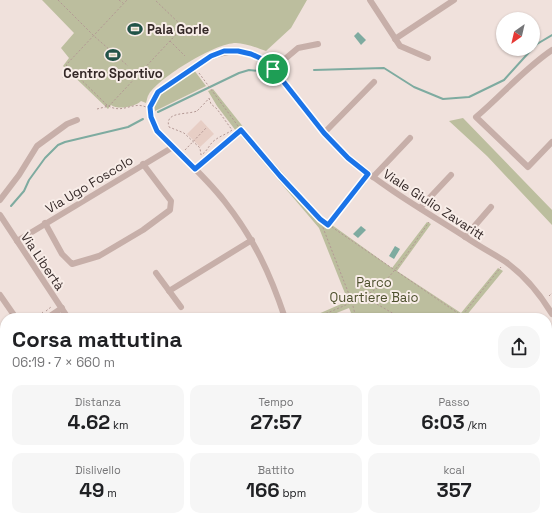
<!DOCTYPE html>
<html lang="it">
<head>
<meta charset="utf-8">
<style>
	:root { --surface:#fff; --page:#f6f6f6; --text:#202124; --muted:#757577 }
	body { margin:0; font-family:"Space Grotesk",sans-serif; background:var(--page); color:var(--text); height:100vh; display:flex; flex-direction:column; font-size:15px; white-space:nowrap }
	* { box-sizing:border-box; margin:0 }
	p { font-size:13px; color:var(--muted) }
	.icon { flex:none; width:22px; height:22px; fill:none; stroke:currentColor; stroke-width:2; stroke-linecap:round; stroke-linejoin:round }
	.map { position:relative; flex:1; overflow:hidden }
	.drawer { position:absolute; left:0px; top:313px; width:552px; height:212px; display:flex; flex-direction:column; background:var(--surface); border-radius:16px 16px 0 0; box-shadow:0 1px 3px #0004 }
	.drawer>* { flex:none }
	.needle { width:26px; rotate:214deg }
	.controls { position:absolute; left:496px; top:12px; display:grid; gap:8px }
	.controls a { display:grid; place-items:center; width:44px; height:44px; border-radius:50%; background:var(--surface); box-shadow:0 1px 3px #0004; font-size:20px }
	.pin { position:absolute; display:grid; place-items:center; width:34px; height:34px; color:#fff; margin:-17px; border:2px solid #fff; border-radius:50%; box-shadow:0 1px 4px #0007 }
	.round { display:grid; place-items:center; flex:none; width:42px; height:42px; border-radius:16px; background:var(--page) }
	.overview { display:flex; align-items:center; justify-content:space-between; height:68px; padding:0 12px }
	h1 { font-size:22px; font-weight:700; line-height:30px }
	.metrics { display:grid; grid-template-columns:repeat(3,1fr); gap:6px; height:68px; padding:4px 12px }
	.metrics div { display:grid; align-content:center; border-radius:10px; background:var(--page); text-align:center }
	.metrics b { font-size:20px; font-weight:700 }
	.metrics small { font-size:11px; font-weight:400 }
	.metrics p { font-size:11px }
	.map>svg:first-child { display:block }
	.green { fill:#bcbe9e }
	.plaza { fill:#e7cec5 }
	.water { fill:#7eaba0 }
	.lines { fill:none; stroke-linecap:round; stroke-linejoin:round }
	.stream { stroke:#7eaba0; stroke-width:2 }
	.path { stroke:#b39894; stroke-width:1; stroke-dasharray:2 2; stroke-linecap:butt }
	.minor { stroke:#c7afa9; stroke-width:6 }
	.route-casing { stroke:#fff; stroke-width:8 }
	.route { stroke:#1a73e8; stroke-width:5 }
	.labels { text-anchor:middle; stroke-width:4; stroke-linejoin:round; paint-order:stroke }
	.poi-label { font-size:13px; font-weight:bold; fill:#352928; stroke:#f8ede8; text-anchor:start }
	.street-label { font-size:13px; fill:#352928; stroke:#f8ede8 }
	.park-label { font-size:13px; fill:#4e512e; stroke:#f8ede8 }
</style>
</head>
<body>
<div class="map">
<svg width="552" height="525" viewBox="0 0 552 525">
	<rect width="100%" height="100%" fill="#f0e1dc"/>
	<g class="green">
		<path d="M 42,0 L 307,0 L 291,28 L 266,51 C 257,48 245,43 236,43 C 215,43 160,77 149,94 C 147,97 147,100 146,103 L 141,101 C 135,107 118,110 111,105 L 108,109 L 63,66 L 69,58 L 61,48 L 74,33 Z"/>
		<polygon points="194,70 206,86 155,111 154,102 160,94"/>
		<polygon points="213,89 252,138 326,222 361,180 366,183 332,225 392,268 427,222 431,224 397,271 461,313 498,268 503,271 466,316 467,318 353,318 349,308 324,318 309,318 348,301 319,228 240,135 203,165 200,162 236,131 217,106 208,91"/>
		<polygon points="463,118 552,210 552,225 487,156 449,121"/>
		<polygon points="547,455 552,468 552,515 547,510"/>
	</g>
	<polygon class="plaza" points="201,120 214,134 200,147 187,134"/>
	<g class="water">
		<polygon points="358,32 366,40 361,45 354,36"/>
		<polygon points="361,226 366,230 358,238 353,234"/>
		<polygon points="395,246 400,249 394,259 389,256"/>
	</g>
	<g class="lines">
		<g class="stream">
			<polyline points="533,48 537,44 552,35"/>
			<polyline points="314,70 384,68 414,87 443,99 469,97 504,80 532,49"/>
			<polyline points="158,112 239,73 249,70 260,71"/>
			<polyline points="11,206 24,191 29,180 45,158 58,145 65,142 128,127 143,119"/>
		</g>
		<g class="path">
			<polyline points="58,0 94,36 128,66"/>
			<polyline points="119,0 123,3"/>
			<polyline points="170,41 185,56"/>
			<polyline points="133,72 137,75"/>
			<polyline points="199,73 241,130 280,176 320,219 465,318"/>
			<polyline points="63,78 66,66"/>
			<path d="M 209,98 L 211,104 L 217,109 L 232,130 C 227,134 220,136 215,140 C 209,144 208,151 201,155 L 200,148 L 184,133 L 169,127 C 164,111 187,115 197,111 C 198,110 208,100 209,98 Z"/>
			<polyline points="107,105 66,65 127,0"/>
			<path d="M 105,106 L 107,105 C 122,115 132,101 146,107"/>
			<polyline points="97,109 109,106 183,27 155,0"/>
			<polyline points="185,150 207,127"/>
			<polyline points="200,165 240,131"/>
			<polyline points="320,220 352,302 356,318"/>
			<polyline points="329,224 364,179"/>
			<polyline points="363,296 401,318"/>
			<polyline points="549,296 552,293"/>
			<polyline points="46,311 51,307"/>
			<polyline points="36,318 43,312"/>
			<path d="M 315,318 C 334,310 355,302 373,291 C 394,277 414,243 429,222"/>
			<polyline points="460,318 501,267"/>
			<polyline points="547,344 552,341"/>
			<polyline points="547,462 552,478"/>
			<polyline points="547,493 552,496"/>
			<polyline points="274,521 278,525"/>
		</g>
		<g class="minor">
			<polyline points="370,0 400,46 428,58"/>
			<polyline points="395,39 454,0"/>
			<path d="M 552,50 C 525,68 501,96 476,117 L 528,167 L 552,142"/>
			<polyline points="273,69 298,48 318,44"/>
			<polyline points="324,133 374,82"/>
			<polyline points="373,177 410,138"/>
			<polyline points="0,200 19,175 37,146 67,124 77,120"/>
			<polyline points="420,208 451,175"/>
			<polyline points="0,215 68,318"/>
			<polyline points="45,223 62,254 72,264 99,256 143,230 170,210 171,201 143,164"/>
			<polyline points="465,237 491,207"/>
			<polyline points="17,241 173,147"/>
			<polyline points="156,273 181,307"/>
			<polyline points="169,291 252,240"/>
			<polyline points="0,295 16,318"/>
			<polyline points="47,318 62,308"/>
			<path d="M 285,318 C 270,273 254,239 225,202 C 205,176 179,154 157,131 C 149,115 147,101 163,89 C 187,71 220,42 252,54 C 270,61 282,81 294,96 C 311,117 328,141 350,159 C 386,189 428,213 467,238 C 480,247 494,254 506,262 C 525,276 540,294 552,314"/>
			<polyline points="0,350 5,346"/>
			<polyline points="0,412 5,414"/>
			<polyline points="0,458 5,460"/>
			<polyline points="205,520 213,525"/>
			<polyline points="239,520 255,525"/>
			<polyline points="259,520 269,525"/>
			<polyline points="408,520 415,525"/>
			<polyline points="230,522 237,520"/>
			<polyline points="381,525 386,520"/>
		</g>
	</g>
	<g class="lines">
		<g class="route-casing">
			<polygon id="route" points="224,51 238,51 251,54 262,59 279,76 324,133 348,158 368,174 328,225 320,219 280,176 241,130 195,169 157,131 151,117 150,107 158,92 211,56"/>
		</g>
		<use href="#route" class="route"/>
	</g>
	<defs>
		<g id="stadium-bare" transform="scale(1.2)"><path d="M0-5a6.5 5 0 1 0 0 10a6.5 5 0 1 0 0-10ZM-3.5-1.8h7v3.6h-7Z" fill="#215348" stroke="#f8ede8" stroke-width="2.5" paint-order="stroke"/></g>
	</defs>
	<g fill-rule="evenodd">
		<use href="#stadium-bare" x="135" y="29"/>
		<use href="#stadium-bare" x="113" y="55"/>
	</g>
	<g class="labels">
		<g class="poi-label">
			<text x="147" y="34">Pala Gorle</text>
			<text x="113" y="78" text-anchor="middle">Centro Sportivo</text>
		</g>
		<g class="street-label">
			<text transform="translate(89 184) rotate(-31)" y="5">Via Ugo Foscolo</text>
			<text transform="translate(434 204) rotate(33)" y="5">Viale Giulio Zavaritt</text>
			<text transform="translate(43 261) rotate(56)" y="5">Via Libertà</text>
		</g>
		<g class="park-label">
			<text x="374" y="287">Parco<tspan x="374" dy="15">Quartiere Baio</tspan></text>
		</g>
	</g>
</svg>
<div class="controls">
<a><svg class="needle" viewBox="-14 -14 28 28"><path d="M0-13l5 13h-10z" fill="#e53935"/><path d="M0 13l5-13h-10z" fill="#757577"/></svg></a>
</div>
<div class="pin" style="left:273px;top:69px;background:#1e9e55"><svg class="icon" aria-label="arrive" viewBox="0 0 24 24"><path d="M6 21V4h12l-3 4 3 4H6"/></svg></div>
<section class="drawer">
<div class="overview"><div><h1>Corsa mattutina</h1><p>06:19 · 7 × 660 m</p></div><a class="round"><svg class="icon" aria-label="share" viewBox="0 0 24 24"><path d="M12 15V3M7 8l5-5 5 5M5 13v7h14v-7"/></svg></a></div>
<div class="metrics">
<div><p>Distanza</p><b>4.62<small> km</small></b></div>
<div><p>Tempo</p><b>27:57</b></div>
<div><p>Passo</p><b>6:03<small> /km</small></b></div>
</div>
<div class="metrics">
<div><p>Dislivello</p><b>49<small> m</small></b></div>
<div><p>Battito</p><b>166<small> bpm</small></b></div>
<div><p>kcal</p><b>357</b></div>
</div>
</section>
</div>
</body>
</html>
